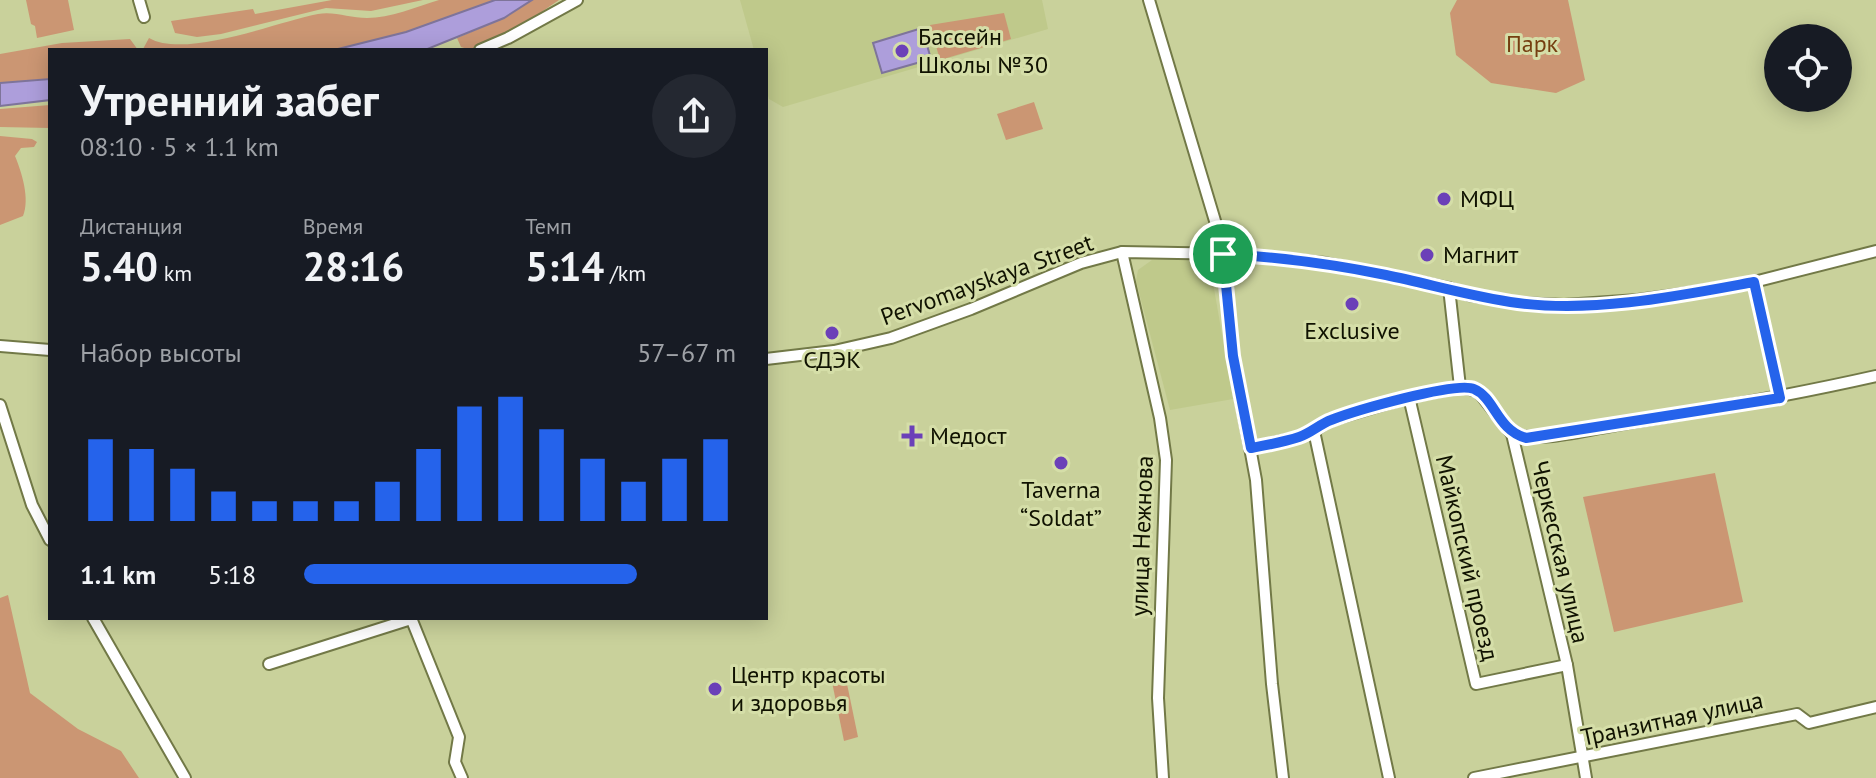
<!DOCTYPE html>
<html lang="ru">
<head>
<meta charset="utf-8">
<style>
	:root { --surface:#171b24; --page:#242831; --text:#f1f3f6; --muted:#9ea1a6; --accent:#2563eb }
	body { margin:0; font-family:"PT Sans",sans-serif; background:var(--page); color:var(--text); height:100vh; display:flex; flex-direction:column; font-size:30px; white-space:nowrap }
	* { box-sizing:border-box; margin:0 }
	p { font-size:26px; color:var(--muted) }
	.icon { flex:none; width:44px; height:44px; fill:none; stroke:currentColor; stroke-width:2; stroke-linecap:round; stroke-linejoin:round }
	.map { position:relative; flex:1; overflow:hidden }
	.details { position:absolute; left:48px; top:48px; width:720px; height:572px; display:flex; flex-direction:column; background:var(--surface); border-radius:0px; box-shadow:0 4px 20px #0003 }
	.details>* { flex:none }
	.buttons { position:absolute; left:1764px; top:24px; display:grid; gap:16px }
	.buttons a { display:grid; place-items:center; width:88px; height:88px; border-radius:50%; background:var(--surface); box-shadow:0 4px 20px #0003; font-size:40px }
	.pin { position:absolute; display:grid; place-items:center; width:68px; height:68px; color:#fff; margin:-34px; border:4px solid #fff; border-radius:50%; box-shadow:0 2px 8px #0007 }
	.round { display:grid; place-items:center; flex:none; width:84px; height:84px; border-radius:42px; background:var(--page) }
	.head { display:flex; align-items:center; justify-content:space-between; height:136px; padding:0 32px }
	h1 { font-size:44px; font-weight:600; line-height:60px }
	.figures { display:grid; grid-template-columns:repeat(3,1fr); gap:12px; height:136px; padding:8px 32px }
	.figures div { display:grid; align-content:center }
	.figures b { font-size:40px; font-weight:600 }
	.figures small { font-size:22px; font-weight:400 }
	.figures p { font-size:22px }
	.chart { height:224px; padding:16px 32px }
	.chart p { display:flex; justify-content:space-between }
	.chart svg { width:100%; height:144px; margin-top:8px; stroke:var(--accent); stroke-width:6 }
	ul { padding:0 32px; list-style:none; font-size:26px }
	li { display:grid; grid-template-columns:128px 96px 1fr; align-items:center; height:60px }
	li i { height:20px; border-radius:10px; background:var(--accent) }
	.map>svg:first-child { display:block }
	.built { fill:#bfc98b }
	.green { fill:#cb9673 }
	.water { fill:#ad9edb; stroke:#7e749a; stroke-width:2 }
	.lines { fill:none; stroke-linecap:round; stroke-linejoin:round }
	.minor-casing { stroke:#727947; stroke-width:14 }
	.minor { stroke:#fff; stroke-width:10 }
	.route-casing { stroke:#fff; stroke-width:16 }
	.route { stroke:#2563eb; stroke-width:10 }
	.poi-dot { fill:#6b40b8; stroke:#d5dea8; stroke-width:3 }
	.labels { text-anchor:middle; stroke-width:6; stroke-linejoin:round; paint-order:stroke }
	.poi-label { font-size:24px; fill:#101201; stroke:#d5dea8; text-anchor:start }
	.park-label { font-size:24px; fill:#753e10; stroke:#d5dea8 }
	.street-label { font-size:24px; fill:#101201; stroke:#d5dea8 }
</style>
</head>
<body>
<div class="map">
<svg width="1876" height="778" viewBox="0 0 1876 778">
	<rect width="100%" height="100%" fill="#c9d19b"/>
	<g class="built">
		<polygon points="740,0 1042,0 1048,29 783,107 769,99 766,88 766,50 754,50"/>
		<polygon points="1152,260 1204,260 1210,265 1233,399 1170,410 1136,281 1138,270"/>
	</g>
	<g class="green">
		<polygon points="26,0 68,0 74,30 37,38 35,26 31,24"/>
		<polygon points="332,0 423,0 371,11 326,8 221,34 197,37 175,33 171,21 253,9 255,14"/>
		<path d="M 439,0 L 495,0 L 406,32 L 334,50 L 143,49 L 149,38 C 185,59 277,22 318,14 C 334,11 350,18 367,18 C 390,18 416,7 439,0 Z"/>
		<path d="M 532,0 L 559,0 C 539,13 484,56 461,47 L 457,38 L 504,18 Z"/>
		<polygon points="1457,0 1568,0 1585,80 1556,93 1491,83 1456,55 1450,13"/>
		<polygon points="1004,13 1011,39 940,60 930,25"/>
		<polygon points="130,39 138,50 50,50 50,79 0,83 0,54 62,43"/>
		<polygon points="1034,102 1043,129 1006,140 997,114"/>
		<polygon points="50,105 50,128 0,127 0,109"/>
		<path d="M 0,136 L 32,139 L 37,142 L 34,147 L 21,148 L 15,156 C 22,173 30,199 23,216 L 0,225 Z"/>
		<polygon points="1715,473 1743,602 1614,632 1583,497"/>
		<polygon points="8,595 30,693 78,729 121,751 139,778 0,778 0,598"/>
		<polygon points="846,679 858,737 844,741 832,682"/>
	</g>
	<g class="water">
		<polygon points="495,0 532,0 504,18 425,50 334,50 406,32"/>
		<polygon points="922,28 931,59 882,73 873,43"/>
		<polygon points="50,79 50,100 0,106 0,83"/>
	</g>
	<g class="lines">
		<g class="minor-casing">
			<g id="minor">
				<polyline points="139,0 144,17"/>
				<polyline points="1149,0 1221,241 1233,356 1256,480 1272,684 1283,778"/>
				<polyline points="480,50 508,38 577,0"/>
				<polyline points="1122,252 1160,418 1166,460 1158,698 1163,778"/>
				<polyline points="1754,282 1780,398"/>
				<polyline points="1449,288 1460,387"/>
				<polyline points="0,346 50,350"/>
				<polyline points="766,359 834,351 891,338 971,309 1081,263 1122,252 1234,254 1325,263 1449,288 1469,295 1519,303 1564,305 1638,300 1697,292 1754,282 1876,251"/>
				<polyline points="1409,397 1476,684 1567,665"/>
				<polyline points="0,405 32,505 50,540"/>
				<polyline points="1314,431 1389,778"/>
				<path d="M 1512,434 C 1542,443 1590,429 1622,424 C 1707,410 1792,395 1876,376"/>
				<polyline points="1251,448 1296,438 1314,431 1328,421 1409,397 1460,387 1478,391 1512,434 1567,665 1586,778"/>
				<polyline points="93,618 185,778"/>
				<polyline points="411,618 459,737 455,762 462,778"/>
				<polyline points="269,664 411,619"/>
				<polyline points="1474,778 1797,714 1809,723 1876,707"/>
			</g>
		</g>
		<use href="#minor" class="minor"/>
	</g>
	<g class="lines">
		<g class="route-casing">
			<path id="route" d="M 1223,254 C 1278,257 1332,264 1386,275 C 1430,284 1473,297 1518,303 C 1595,313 1678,296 1754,282 L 1780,398 L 1526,438 C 1497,430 1495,398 1474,389 C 1456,381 1354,411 1331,420 C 1320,424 1311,433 1299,437 C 1284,442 1267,445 1251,448 L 1233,356 Z"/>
		</g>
		<use href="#route" class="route"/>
	</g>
	<g class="poi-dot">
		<circle cx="902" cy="51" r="8"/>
		<circle cx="1444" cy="199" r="8"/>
		<circle cx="1427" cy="255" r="8"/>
		<circle cx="1352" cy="304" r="8"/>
		<circle cx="832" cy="333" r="8"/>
		<path d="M908 424h8v8h8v8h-8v8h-8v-8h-8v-8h8z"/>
		<circle cx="1061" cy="463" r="8"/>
		<circle cx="715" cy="689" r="8"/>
	</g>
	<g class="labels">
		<g class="poi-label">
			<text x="918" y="45">Бассейн<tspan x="918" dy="28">Школы №30</tspan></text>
			<text x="1460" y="207">МФЦ</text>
			<text x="1443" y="263">Магнит</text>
			<text x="1352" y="339" text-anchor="middle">Exclusive</text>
			<text x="832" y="368" text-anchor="middle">СДЭК</text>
			<text x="930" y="444">Медост</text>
			<text x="1061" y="498" text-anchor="middle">Taverna<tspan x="1061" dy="28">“Soldat”</tspan></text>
			<text x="731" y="683">Центр красоты<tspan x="731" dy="28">и здоровья</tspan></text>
		</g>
		<g class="park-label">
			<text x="1532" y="52">Парк</text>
		</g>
		<g class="street-label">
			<text transform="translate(987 280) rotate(-20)" y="8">Pervomayskaya Street</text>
			<text transform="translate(1142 536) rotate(-88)" y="8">улица Нежнова</text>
			<text transform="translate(1560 552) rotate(77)" y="8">Черкесская улица</text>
			<text transform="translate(1467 558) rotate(77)" y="8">Майкопский проезд</text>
			<text transform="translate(1672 719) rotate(-12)" y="8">Транзитная улица</text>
		</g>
	</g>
</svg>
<div class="buttons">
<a><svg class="icon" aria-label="locate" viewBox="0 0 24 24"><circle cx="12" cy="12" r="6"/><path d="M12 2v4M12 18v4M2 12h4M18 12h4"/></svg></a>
</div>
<div class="pin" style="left:1223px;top:254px;background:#1e9e55"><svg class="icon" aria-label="arrive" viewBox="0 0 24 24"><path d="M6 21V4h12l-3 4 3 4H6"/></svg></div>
<section class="details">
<div class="head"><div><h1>Утренний забег</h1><p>08:10 · 5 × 1.1 km</p></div><a class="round"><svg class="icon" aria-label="share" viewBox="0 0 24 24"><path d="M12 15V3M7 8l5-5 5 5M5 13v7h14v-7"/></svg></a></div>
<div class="figures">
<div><p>Дистанция</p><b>5.40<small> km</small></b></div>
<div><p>Время</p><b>28:16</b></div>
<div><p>Темп</p><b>5:14<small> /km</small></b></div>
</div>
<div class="chart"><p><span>Набор высоты</span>57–67 m</p>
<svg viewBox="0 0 160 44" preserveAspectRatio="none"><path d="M5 44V19M15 44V22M25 44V28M35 44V35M45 44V38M55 44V38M65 44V38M75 44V32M85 44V22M95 44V9M105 44V6M115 44V16M125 44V25M135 44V32M145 44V25M155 44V19"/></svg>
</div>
<ul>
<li><b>1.1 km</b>5:18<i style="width:77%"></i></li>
</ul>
</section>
</div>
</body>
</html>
